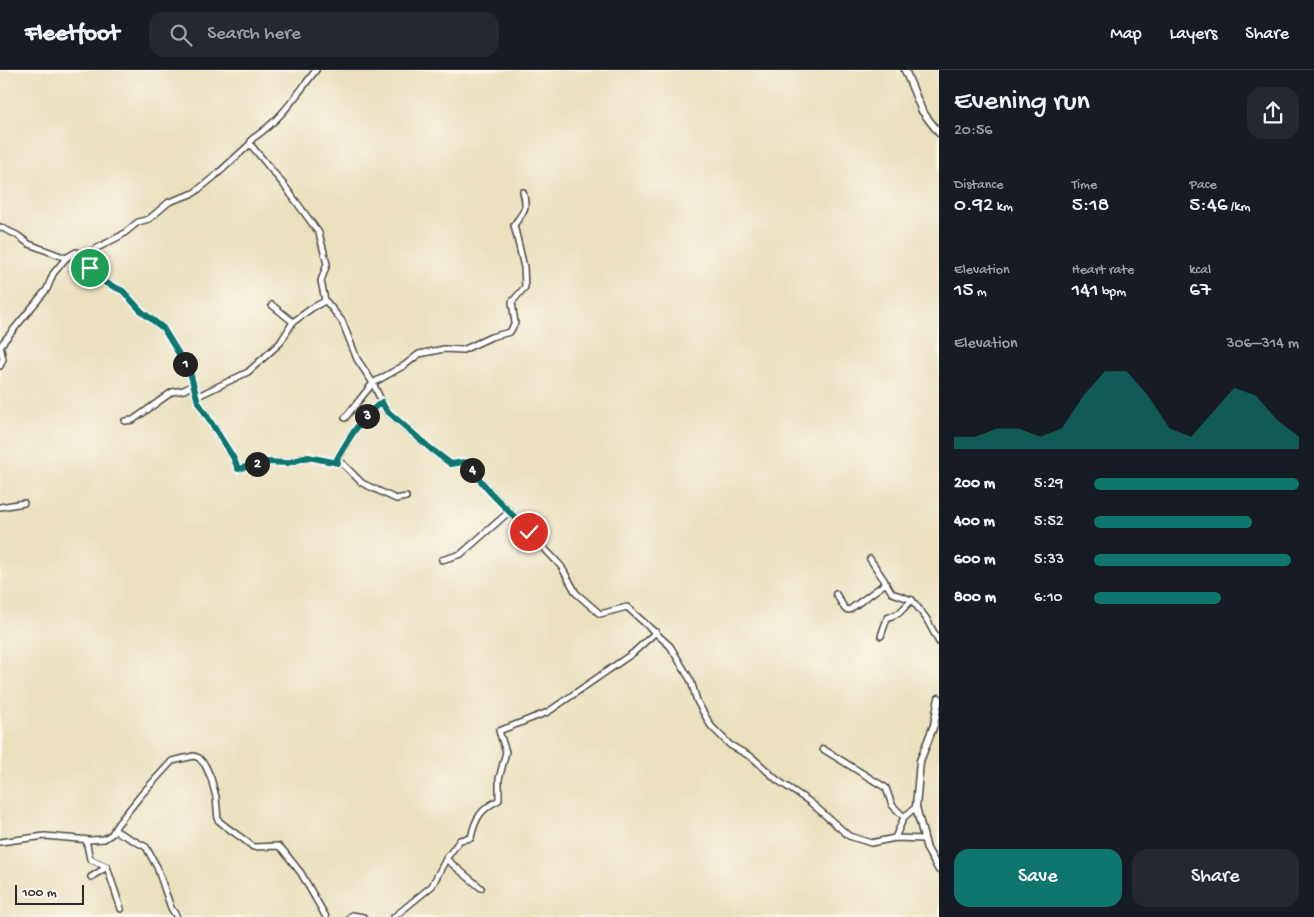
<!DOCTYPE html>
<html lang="en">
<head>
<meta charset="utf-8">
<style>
	:root { --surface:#171b24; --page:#242831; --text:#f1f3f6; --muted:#9ea1a6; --line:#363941; --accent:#0f766e }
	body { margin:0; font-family:"Gochi Hand",sans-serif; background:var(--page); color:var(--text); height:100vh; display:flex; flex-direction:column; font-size:19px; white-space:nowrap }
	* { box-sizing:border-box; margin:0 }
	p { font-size:16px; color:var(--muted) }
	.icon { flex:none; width:28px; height:28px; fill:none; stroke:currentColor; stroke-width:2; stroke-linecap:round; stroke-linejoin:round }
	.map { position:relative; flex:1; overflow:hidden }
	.side { display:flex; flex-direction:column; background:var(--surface); width:375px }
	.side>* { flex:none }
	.scale { position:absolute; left:15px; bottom:12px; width:69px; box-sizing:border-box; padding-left:5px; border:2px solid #2b2b2b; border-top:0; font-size:14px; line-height:18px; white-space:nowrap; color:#2b2b2b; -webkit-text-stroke:4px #fbf7ec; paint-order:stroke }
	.pin { position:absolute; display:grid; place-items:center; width:42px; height:42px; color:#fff; margin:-21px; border:2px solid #fff; border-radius:50%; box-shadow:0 1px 5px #0007 }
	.km { position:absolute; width:25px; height:25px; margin:-12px; border-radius:50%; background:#222; color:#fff; font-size:14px; line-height:25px; text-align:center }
	.round { display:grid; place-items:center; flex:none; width:52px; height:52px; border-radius:15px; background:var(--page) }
	.overview { display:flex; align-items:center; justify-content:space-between; height:85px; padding:0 15px }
	h1 { font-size:28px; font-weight:600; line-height:38px }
	.metrics { display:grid; grid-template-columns:repeat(3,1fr); gap:8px; height:85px; padding:5px 15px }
	.metrics div { display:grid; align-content:center }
	.metrics b { font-size:21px; font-weight:600 }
	.metrics small { font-size:14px; font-weight:400 }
	.metrics p { font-size:14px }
	.chart { height:140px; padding:10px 15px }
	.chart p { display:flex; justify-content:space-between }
	.chart svg { width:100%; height:90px; margin-top:5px; fill:var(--accent); opacity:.7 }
	.primary-button { display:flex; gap:10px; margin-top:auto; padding:10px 15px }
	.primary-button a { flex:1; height:58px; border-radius:15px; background:var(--accent); color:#fff; font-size:20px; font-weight:600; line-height:58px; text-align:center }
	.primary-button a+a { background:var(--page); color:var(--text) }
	ul { padding:0 15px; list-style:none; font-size:16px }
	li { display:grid; grid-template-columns:80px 60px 1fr; align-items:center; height:38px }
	li i { height:12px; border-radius:6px; background:var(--accent) }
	header { display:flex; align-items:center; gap:30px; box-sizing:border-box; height:70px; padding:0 25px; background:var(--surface); border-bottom:1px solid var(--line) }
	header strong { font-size:24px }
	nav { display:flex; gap:28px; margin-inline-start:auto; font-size:18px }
	.search { width:350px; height:45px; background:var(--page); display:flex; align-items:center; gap:12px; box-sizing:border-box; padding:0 18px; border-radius:15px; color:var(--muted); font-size:19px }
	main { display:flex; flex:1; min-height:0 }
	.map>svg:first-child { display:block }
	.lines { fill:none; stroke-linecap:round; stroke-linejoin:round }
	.minor-casing { stroke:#484641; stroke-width:8 }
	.tertiary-casing { stroke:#484641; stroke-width:9 }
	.minor { stroke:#fff; stroke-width:5 }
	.tertiary { stroke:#fff; stroke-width:6 }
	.route-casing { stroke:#fff; stroke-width:10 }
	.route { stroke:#0f766e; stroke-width:6 }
</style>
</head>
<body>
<header>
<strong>Fleetfoot</strong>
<div class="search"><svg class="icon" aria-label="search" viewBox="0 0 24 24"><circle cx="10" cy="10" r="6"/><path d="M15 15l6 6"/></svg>Search here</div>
<nav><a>Map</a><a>Layers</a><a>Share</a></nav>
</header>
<main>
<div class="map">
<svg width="939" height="847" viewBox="0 0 939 847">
	<rect width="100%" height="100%" fill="#fbf7ec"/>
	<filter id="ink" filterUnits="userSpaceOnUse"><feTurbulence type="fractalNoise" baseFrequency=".02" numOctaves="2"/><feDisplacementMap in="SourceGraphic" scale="10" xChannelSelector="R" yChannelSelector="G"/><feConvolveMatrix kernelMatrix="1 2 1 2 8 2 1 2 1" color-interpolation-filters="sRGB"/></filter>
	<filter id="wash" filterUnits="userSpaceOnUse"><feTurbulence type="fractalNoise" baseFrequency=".0096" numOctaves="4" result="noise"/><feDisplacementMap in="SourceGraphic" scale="20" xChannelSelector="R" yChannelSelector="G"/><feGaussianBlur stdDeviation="1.12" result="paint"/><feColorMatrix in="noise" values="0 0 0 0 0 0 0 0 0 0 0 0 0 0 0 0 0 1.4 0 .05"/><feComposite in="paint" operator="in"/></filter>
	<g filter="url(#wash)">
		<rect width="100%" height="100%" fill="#eae0bd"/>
	</g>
	<g filter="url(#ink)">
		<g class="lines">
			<g class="minor-casing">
				<g id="minor">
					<path d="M 250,74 L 252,69 C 281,50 295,27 316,0"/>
					<polyline points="0,157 17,165 29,174 66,188"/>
					<polyline points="84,185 90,198 104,212 123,221 142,242 163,258 190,302 198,332 233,387 238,399 267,392 287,393 308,387 343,394 362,413 396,429 406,427"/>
					<polyline points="272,235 293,252"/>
					<polyline points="0,296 3,289 0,276 47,219 53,204 66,188 76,182 84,185 122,165 138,152 149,149 169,132 194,123 215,106 250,74 284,115 319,163 327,194 321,211 325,230 342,251 357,289 373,313 386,341 431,379 451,394 465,392 467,395 490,421 561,496 576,523 600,544 627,537 670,576 691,611 697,631 711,656 730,675 753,688 777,710 810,732 849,766 871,773 895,768 924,769"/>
					<polyline points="196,327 248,302 280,273 293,252 312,238 325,231"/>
					<path d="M 345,348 L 373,313 L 405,295 L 419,284 L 444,279 L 463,280 L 491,267 L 510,262 L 515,253 L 512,232 L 525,217 L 524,197 L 514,155 C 524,141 528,139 523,122"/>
					<polyline points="125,351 133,350 172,322 184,320 193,315"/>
					<path d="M 338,393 L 337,389 C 349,368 362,346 382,332"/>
					<polyline points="0,437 24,433"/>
					<polyline points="870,489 886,513"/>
					<polyline points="442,490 461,484 510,441"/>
					<polyline points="836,524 845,539 849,540 886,513 892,523 912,530"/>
					<polyline points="881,566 887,548 899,543 912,530 926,548 939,572"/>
					<polyline points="823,679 886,718 892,735 904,747"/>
					<polyline points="114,760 146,777 157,797 171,838 177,847"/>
					<polyline points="895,768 904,747 916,737"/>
					<polyline points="86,770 90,789 107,797 121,839"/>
					<path d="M 0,772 L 45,766 L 90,770 L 104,769 L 112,764 L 117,755 L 141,725 L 172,691 L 194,686 L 199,688 L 205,695 L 211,708 L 216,727 L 218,750 C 229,760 242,767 253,777 L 278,776 L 282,779 L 301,803 L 326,847"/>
					<polyline points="91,807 107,797"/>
					<path d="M 481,818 L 446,789 L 460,770 L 471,768 C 475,748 481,739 499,730 L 499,709 L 506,682 L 499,661 L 548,642 L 633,583 L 656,562"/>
					<polyline points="350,847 352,845 363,847"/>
					<polyline points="394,847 432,816 446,789"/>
				</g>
			</g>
			<g class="tertiary-casing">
				<g id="tertiary">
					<polyline points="905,0 922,41 939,63"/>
					<polyline points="939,628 934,655 920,691 916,737 927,779 939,800"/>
				</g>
			</g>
			<use href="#minor" class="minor"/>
			<use href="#tertiary" class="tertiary"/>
		</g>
	</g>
	<g class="lines" filter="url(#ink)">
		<g class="route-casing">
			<path id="route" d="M 90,198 L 104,212 L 123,221 L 142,242 L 163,258 L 190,302 L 198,332 L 233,387 L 238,399 L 267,392 L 287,393 L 308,387 L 338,393 L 337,389 C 349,368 362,346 382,332 L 386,340 L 431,379 L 451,394 L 464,392 L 467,394 L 490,422 L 529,462"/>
		</g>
		<use href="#route" class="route"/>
	</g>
</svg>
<div class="scale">100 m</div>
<div class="pin" style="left:90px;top:198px;background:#1e9e55"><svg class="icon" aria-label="arrive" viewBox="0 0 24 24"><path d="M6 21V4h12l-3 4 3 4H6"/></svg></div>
<div class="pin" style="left:529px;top:462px;background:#d93025"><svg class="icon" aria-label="check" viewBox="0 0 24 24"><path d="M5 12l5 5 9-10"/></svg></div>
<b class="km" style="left:185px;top:294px">1</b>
<b class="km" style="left:257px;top:394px">2</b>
<b class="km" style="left:367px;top:346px">3</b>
<b class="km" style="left:472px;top:400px">4</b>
</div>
<section class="side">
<div class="overview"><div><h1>Evening run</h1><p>20:56</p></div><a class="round"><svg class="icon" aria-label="share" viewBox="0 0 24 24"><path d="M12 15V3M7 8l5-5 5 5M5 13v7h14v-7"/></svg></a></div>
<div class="metrics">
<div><p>Distance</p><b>0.92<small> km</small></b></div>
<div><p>Time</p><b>5:18</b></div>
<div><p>Pace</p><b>5:46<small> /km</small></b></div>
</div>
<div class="metrics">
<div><p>Elevation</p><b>15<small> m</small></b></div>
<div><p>Heart rate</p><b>141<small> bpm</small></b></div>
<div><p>kcal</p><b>67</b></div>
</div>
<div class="chart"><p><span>Elevation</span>306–314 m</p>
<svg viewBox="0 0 160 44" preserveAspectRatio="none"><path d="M0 44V38L10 38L20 34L30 34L40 38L50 34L60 18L70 6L80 6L90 18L100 34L110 38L120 26L130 14L140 18L150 30L160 38V44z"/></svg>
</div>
<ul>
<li><b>200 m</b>5:29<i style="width:100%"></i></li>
<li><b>400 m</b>5:52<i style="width:77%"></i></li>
<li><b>600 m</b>5:33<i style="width:96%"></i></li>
<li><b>800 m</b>6:10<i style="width:62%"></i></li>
</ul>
<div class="primary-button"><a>Save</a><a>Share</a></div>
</section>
</main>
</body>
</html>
